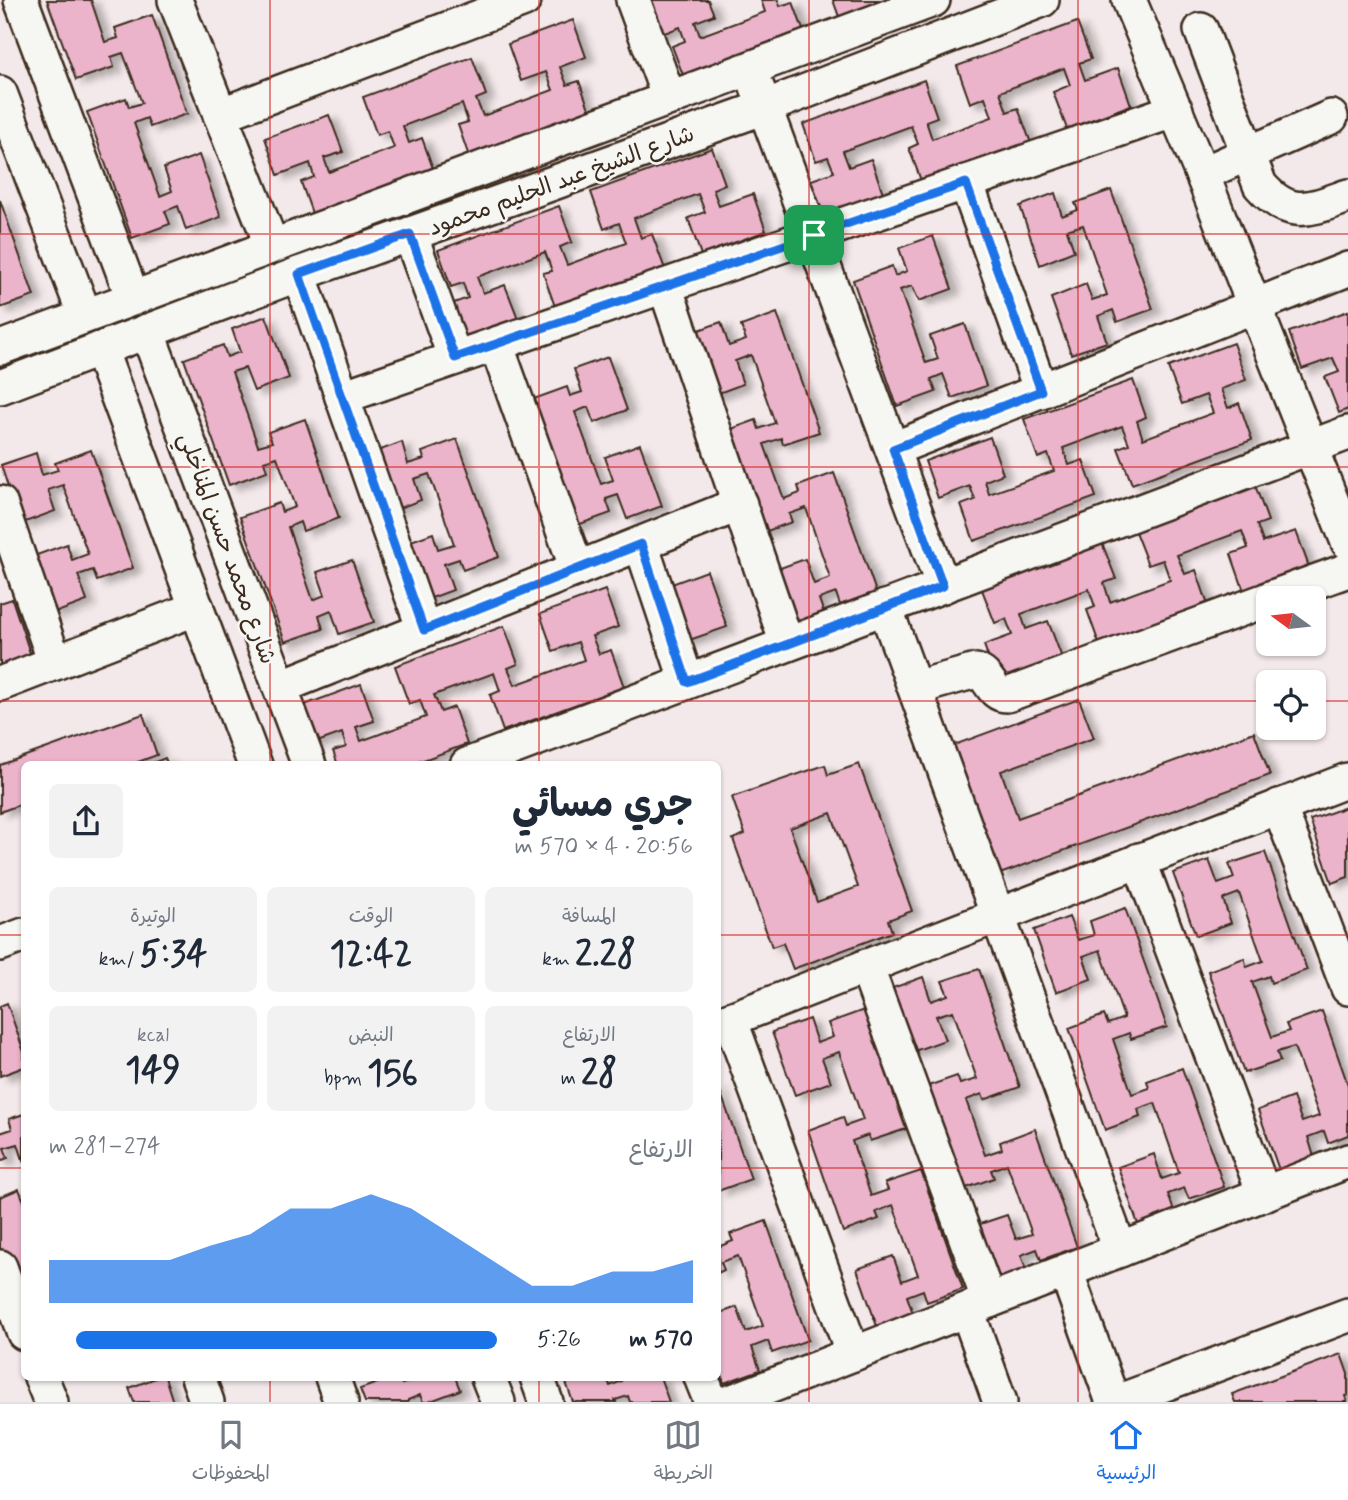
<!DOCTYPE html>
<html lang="ar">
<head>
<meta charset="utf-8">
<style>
	:root { --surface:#fff; --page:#f2f2f3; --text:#1f2937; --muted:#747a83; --line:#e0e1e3; --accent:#1a73e8 }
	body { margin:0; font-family:Mynerve,"Playpen Sans Arabic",sans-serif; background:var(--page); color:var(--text); direction:rtl; height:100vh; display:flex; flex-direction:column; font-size:26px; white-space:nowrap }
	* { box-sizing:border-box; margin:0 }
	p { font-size:23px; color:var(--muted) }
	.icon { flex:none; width:38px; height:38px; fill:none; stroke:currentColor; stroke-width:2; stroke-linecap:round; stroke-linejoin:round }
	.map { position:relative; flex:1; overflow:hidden; direction:ltr }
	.sheet { position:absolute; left:21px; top:761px; width:700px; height:620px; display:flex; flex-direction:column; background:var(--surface); border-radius:10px; box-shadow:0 2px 5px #0004; direction:rtl }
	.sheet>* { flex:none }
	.needle { width:46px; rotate:285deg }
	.tools { position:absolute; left:1256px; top:586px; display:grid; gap:14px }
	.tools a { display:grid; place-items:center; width:70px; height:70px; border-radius:10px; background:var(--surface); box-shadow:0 2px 5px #0004; font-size:35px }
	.pin { position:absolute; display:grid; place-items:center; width:60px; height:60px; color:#fff; margin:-30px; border-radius:14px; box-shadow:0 4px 10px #0006 }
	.round { display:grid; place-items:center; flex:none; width:74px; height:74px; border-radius:10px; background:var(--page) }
	.headline { display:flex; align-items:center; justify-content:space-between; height:119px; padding:0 28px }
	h1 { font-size:38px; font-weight:700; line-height:52px }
	.metrics { display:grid; grid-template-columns:repeat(3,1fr); gap:10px; height:119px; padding:7px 28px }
	.metrics div { display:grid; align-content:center; border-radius:10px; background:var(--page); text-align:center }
	.metrics b { font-size:35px; font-weight:700 }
	.metrics small { font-size:19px; font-weight:400 }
	.metrics p { font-size:19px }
	.chart { height:196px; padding:14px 28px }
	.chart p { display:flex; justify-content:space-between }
	.chart svg { width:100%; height:126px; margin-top:7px; fill:var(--accent); opacity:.7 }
	ul { padding:0 28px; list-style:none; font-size:23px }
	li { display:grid; grid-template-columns:112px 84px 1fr; align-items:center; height:52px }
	li i { height:18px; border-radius:9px; background:var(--accent) }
	.menu { display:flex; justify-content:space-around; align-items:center; height:98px; border-top:2px solid var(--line); background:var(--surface); font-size:19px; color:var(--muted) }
	.menu a { display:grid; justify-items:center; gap:4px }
	.menu .selected { color:var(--accent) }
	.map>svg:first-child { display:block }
	.building { fill:#ebb4cb; stroke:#3b2a1e; stroke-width:2; fill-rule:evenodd; filter:url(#shadow) }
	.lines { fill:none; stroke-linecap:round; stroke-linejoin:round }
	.minor-casing { stroke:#3b2a1e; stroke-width:38 }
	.minor { stroke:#f6f6f2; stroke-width:33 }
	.route-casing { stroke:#fff; stroke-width:14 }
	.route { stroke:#1a73e8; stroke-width:9 }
	.grid { fill:none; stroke:#d62828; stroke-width:2; stroke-opacity:0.55 }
	.labels { text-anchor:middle; stroke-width:5; stroke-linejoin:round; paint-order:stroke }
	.street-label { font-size:23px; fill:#3b2a1e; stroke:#f6f6f2 }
</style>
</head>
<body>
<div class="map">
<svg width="1348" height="1402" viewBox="0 0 1348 1402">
	<defs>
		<filter id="shadow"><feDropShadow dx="8" dy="4.5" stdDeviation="3.5" flood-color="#0004"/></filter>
	</defs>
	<rect width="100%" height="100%" fill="#f4e9ea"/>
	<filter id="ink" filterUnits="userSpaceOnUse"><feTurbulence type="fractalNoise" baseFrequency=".0143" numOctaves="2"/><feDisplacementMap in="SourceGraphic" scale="14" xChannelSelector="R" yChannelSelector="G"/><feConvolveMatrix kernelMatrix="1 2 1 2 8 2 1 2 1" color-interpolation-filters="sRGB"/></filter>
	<g filter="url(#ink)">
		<g class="building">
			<polygon points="47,0 91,0 105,42 118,38 115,28 152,15 187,114 150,127 147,118 134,123 160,196 172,191 164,168 199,155 221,217 186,230 178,206 165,211 170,224 132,238 87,112 126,98 129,107 142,103 123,53 111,57 114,67 76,80"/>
			<polygon points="642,0 708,0 714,15 695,22 700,36 765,12 761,0 778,0 780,6 793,2 806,38 686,83 672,46 685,41 680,27 649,39"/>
			<polygon points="833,0 912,0 842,25"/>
			<polygon points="573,20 586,57 560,67 567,85 579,81 592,117 471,162 458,125 468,122 462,104 403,126 409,143 422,138 435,174 314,219 301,182 314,177 310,163 278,175 265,138 329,115 343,152 324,158 329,172 394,148 388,131 377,135 363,97 472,57 486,95 476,99 483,116 553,90 546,72 521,81 508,44"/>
			<polygon points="1077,22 1091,59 1079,63 1085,80 1118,68 1131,105 1067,129 1053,92 1070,85 1064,68 1000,92 1007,112 1018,108 1032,146 923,186 909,148 918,144 911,126 843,151 849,167 871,159 884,196 819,219 806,182 834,172 828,157 816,161 803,124 924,80 937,117 926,121 932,139 992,117 985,97 970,103 957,66"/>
			<polygon points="712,148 725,184 713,189 719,206 753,194 766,231 701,255 688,218 705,212 698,194 634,218 641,238 652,234 666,272 557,312 543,273 552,271 545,252 477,277 483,293 505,285 519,321 453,345 440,308 468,298 463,283 451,287 438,250 559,206 572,242 560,247 567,265 626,243 619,223 604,229 591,192"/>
			<polygon points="1111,190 1153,309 1117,322 1113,310 1098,316 1107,342 1071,354 1051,298 1086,284 1092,300 1107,295 1083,225 1067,230 1074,251 1040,265 1020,206 1055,193 1062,216 1078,210 1075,203"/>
			<polygon points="0,200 34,296 0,308"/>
			<polygon points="933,236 952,289 919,301 912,286 900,290 926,363 938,359 930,336 965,324 986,386 952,398 943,374 931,379 936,392 897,406 853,280 892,266 895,276 907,271 899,248"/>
			<polygon points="1348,311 1348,409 1339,413 1325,377 1339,372 1333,358 1302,369 1289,332"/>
			<polygon points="777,313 819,432 783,444 781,438 764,444 784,499 800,493 798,486 834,473 876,592 840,605 836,593 819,599 827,622 792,635 769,572 805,559 814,584 830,578 806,508 789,514 792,522 756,535 720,433 756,420 759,429 775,423 751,355 735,361 743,384 708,397 685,335 721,322 729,346 746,340 741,326"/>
			<polygon points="266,316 289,378 254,391 245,368 232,372 258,446 272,442 268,432 305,419 339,518 303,531 300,522 288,527 313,600 325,595 317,572 352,560 374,622 339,634 331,610 319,615 323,629 285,642 240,517 279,503 282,512 295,507 277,457 264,461 267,471 229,485 184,359 223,345 227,357 240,352 232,329"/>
			<polygon points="1233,343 1246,380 1221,389 1228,408 1239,403 1252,440 1132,484 1118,448 1129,444 1122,426 1063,448 1069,465 1083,460 1096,497 974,541 961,505 975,500 970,486 938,498 925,461 990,437 1003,474 985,481 989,494 1054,471 1048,454 1038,458 1024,419 1133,380 1146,417 1137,421 1143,439 1213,413 1206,395 1182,404 1168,367"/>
			<polygon points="608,357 627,410 594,423 588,407 575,412 601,484 613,480 605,457 640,444 662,506 627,519 618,495 606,499 611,513 572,527 528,401 567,387 570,396 582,392 574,369"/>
			<polygon points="457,439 499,557 463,570 459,559 444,564 453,590 418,603 397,546 433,533 438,549 454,544 429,474 414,479 421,500 386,513 367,455 402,442 408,464 424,459 422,452"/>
			<polygon points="91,450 133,568 97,581 93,570 78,575 87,601 52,614 31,557 67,544 72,560 88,554 63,485 48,490 55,511 20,524 1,465 36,453 42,475 58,470 55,463"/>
			<polygon points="1255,485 1268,521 1257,525 1263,542 1296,531 1309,567 1244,591 1231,554 1248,548 1242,531 1177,555 1185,574 1196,570 1209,608 1101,649 1087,610 1095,607 1089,589 1021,614 1026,629 1048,621 1062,658 997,682 984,645 1012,635 1006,619 995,623 981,587 1102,543 1116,579 1104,583 1110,602 1170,580 1163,560 1148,565 1134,529"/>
			<polygon points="707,571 727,627 678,644 658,589"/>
			<polygon points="605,590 618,627 592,636 599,654 611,650 624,687 503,731 490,695 500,691 494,673 434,695 441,712 454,707 467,744 410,765 338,765 333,751 346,747 342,733 309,745 296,708 361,684 374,721 356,727 361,741 426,717 420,700 409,704 395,666 504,626 518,664 508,668 515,685 584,660 578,642 553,651 540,614"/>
			<polygon points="12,599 32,659 0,670 0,603"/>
			<polygon points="1079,699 1094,738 1001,771 1018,818 1254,732 1270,775 1000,874 954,745"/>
			<polygon points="143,714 157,755 130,765 24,765 24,803 0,812 0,765"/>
			<polygon points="165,758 168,765 148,765"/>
			<path d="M 859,764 L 912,911 L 888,920 L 892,932 L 793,969 L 783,943 L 772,947 L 733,839 L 745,834 L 732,797 L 825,765 L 828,775 ZM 831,813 L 858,887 L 817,902 L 790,828 Z"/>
			<polygon points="1346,807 1348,811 1348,877 1332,883 1310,820"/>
			<polygon points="1265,852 1307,970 1271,983 1269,976 1252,982 1272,1037 1289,1031 1286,1024 1322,1011 1348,1085 1348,1135 1328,1143 1324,1131 1308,1137 1315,1160 1280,1173 1258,1110 1293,1097 1302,1122 1319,1116 1294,1047 1277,1052 1280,1061 1244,1073 1208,971 1244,958 1247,967 1263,961 1239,893 1223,899 1231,923 1196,936 1173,873 1209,860 1218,884 1234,878 1229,864"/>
			<polygon points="1125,908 1167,1027 1131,1039 1129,1033 1113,1039 1132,1094 1149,1088 1147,1081 1182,1068 1224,1187 1189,1199 1184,1188 1168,1194 1176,1217 1140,1230 1118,1167 1154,1154 1162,1179 1179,1173 1155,1103 1138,1109 1140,1117 1105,1130 1069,1028 1104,1015 1108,1024 1124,1018 1100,950 1083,956 1091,979 1056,992 1034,930 1069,917 1078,940 1094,935 1090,921"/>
			<polygon points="979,969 1020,1087 984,1100 982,1094 966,1100 985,1155 1002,1149 1000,1142 1035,1129 1077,1247 1041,1260 1037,1249 1021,1255 1029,1277 993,1290 971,1227 1007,1215 1016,1239 1032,1234 1007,1164 991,1170 994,1178 958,1191 922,1088 957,1076 960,1084 977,1079 953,1011 936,1016 945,1040 909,1053 887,990 923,977 931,1001 948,995 942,981"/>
			<polygon points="7,1003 24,1052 24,1067 0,1076 0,1006"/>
			<polygon points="864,1010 906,1129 870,1141 868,1135 852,1141 871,1196 888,1190 885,1183 921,1171 963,1289 927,1302 923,1290 907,1296 915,1319 879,1332 857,1269 893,1256 902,1281 918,1275 893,1205 876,1212 879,1219 843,1232 808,1130 843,1117 846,1126 863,1120 839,1052 822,1058 831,1082 795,1095 772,1032 809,1019 817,1043 833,1037 828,1023"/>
			<polygon points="718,1085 751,1179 718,1191"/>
			<polygon points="24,1114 24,1163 18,1144 4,1148 8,1158 0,1161 0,1133 12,1129 9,1119"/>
			<polygon points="19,1189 23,1199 24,1198 24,1327 0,1257 0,1197"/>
			<polygon points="766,1221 808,1340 772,1353 768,1341 752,1347 760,1370 724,1383 718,1364 718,1314 737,1307 746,1332 763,1326 738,1256 721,1262 724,1270 718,1273 718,1247 733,1241 730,1234"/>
			<polygon points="1341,1354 1348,1374 1348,1395 1345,1396 1347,1402 1235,1402 1232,1394"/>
			<polygon points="158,1377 165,1377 173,1402 134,1402 129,1388"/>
			<polygon points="394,1377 400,1377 402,1384 415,1380 414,1377 455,1377 460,1390 428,1402 423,1402 420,1395 408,1400 408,1402 365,1402 360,1389"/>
			<polygon points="564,1377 607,1377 610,1386 622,1381 621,1377 660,1377 669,1402 630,1402 628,1396 615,1400 616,1402 573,1402"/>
		</g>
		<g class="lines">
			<g class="minor-casing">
				<g id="minor">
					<polyline points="21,0 133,298"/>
					<polyline points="175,0 272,246"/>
					<polyline points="633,0 669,98"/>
					<polyline points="1129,0 1202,174 1348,542"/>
					<path d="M 1201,30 L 1260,185 C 1290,220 1310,209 1348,196"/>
					<polyline points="757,87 943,586"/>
					<polyline points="0,93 85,316"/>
					<polyline points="220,115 524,0"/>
					<polyline points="1202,174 1331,117"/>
					<polyline points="966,182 1041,391"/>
					<polyline points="410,234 455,358"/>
					<polyline points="299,274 424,630"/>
					<polyline points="665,286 787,644"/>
					<polyline points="147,331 309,765"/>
					<polyline points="496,344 577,569"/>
					<polyline points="0,348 933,0"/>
					<polyline points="100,349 255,765"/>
					<polyline points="0,387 299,274 765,107 1042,0"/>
					<polyline points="342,397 1176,110"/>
					<polyline points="893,449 1348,269"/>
					<polyline points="0,503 55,663"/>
					<polyline points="641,544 687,682"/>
					<polyline points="1270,598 1348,570"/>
					<polyline points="885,607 1120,1250"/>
					<polyline points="0,684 197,608"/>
					<polyline points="280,687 740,504"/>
					<path d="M 915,688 L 976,671 C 991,675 990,695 1007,695 L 1269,599"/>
					<polyline points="467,765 1348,433"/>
					<polyline points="1279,806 1348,988"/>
					<polyline points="1139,860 1264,1194"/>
					<polyline points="0,944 24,935"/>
					<polyline points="866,966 989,1301"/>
					<polyline points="730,1019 853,1354"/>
					<polyline points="718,1024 1348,780"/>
					<polyline points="0,1267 24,1333"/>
					<polyline points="1066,1271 1113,1402"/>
					<polyline points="967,1310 1000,1402"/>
					<polyline points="41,1377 51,1402"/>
					<polyline points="198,1377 207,1402"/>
					<polyline points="332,1377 341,1402"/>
					<polyline points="488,1377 498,1402"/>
					<polyline points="537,1377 546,1402"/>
					<polyline points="701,1377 711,1402"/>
					<polyline points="730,1402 1348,1161"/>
					<polyline points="1117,1402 1348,1315"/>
				</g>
			</g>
			<use href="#minor" class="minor"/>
		</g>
	</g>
	<g class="lines" filter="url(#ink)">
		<g class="route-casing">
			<polygon id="route" points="966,183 1041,391 893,449 943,586 687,682 641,544 424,630 299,274 410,234 455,358"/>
		</g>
		<use href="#route" class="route"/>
	</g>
	<path class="grid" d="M 270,0 L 270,765M 539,0 L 539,765M 809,0 L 809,1402M 1078,0 L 1078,1402M 0,234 L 1348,234M 0,467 L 1348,467M 0,701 L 1269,701M 1314,701 L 1348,701M 0,935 L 24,935M 718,935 L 1348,935M 0,1168 L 24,1168M 718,1168 L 1348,1168M 270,1377 L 270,1402M 539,1377 L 539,1402"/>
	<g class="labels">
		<g class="street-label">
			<text transform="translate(561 180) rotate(-20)" y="8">شارع الشيخ عبد الحليم محمود</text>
			<text transform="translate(228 548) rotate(70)" y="8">شارع محمد حسن المناخلي</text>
		</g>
	</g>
</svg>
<div class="tools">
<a><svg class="needle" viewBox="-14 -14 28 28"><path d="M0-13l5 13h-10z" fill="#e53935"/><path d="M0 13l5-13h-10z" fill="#747a83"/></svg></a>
<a><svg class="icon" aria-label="locate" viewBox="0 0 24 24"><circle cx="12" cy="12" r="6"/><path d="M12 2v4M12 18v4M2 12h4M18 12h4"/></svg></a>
</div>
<div class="pin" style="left:814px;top:235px;background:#1e9e55"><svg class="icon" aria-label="arrive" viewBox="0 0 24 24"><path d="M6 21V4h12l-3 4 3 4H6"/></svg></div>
<section class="sheet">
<div class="headline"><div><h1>جري مسائي</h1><p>20:56 · 4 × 570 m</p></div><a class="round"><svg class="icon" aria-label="share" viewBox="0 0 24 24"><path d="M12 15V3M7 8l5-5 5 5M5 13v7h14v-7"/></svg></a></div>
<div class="metrics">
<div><p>المسافة</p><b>2.28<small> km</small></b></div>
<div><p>الوقت</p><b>12:42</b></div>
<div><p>الوتيرة</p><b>5:34<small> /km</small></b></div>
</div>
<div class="metrics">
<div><p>الارتفاع</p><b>28<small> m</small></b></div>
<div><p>النبض</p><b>156<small> bpm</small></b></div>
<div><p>kcal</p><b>149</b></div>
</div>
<div class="chart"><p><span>الارتفاع</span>274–281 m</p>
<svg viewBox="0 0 160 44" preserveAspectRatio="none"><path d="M0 44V29L10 29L20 29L30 29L40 24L50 20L60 11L70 11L80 6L90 11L100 20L110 29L120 38L130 38L140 33L150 33L160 29V44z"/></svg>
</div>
<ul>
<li><b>570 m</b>5:26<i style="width:94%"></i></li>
</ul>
</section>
</div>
<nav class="menu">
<a class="selected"><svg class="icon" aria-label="home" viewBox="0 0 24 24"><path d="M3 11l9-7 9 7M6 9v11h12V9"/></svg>الرئيسية</a>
<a><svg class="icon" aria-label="map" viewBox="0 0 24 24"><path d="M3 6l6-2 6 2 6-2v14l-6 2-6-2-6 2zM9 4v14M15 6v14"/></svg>الخريطة</a>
<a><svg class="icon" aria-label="saved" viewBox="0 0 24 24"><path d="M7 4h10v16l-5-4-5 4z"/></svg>المحفوظات</a>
</nav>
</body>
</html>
